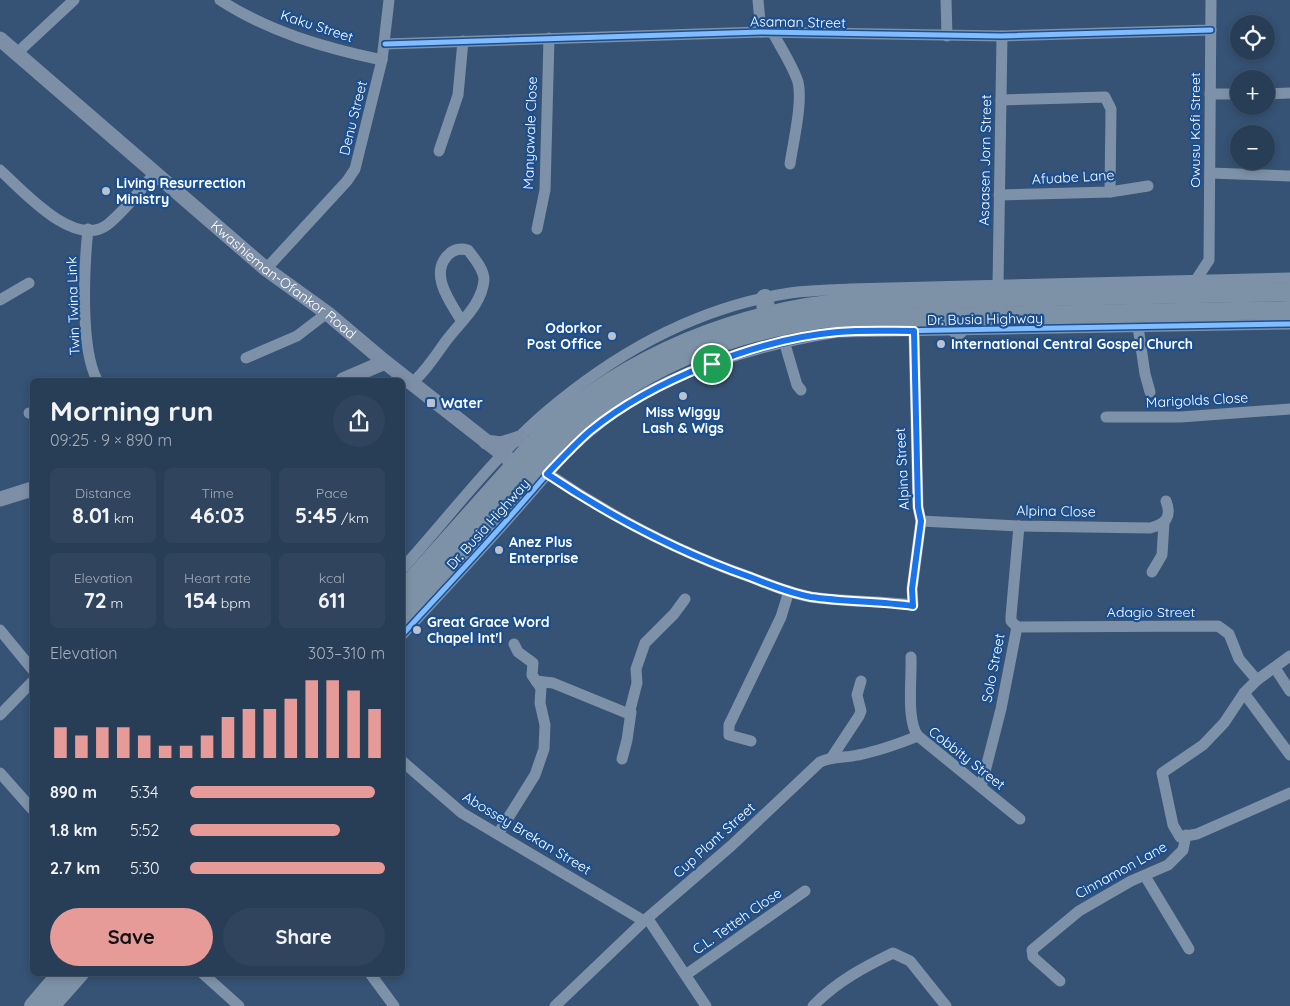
<!DOCTYPE html>
<html lang="en">
<head>
<meta charset="utf-8">
<style>
	:root { --surface:#283e57; --page:#30455d; --text:#f1f3f6; --muted:#a5aeba; --line:#44576d; --accent:#e69b98 }
	body { margin:0; font-family:Quicksand,sans-serif; background:var(--page); color:var(--text); height:100vh; display:flex; flex-direction:column; font-size:19px; white-space:nowrap }
	* { box-sizing:border-box; margin:0 }
	p { font-size:16px; color:var(--muted) }
	.icon { flex:none; width:28px; height:28px; fill:none; stroke:currentColor; stroke-width:2; stroke-linecap:round; stroke-linejoin:round }
	.map { position:relative; flex:1; overflow:hidden }
	.panel { position:absolute; left:30px; top:378px; width:375px; height:598px; display:flex; flex-direction:column; background:var(--surface); border-radius:8px; box-shadow:0 2px 8px #0003,0 0 0 1px var(--line) }
	.panel>* { flex:none }
	.tools { position:absolute; left:1230px; top:15px; display:grid; gap:10px }
	.tools a { display:grid; place-items:center; width:45px; height:45px; border-radius:50%; background:var(--surface); box-shadow:0 2px 8px #0003,0 0 0 1px var(--line); font-size:25px }
	.pin { position:absolute; display:grid; place-items:center; width:42px; height:42px; color:#fff; margin:-21px; border:2px solid #fff; border-radius:50%; box-shadow:0 1px 5px #0007 }
	.round { display:grid; place-items:center; flex:none; width:52px; height:52px; border-radius:26px; background:var(--page) }
	.headline { display:flex; align-items:center; justify-content:space-between; height:85px; padding:0 20px }
	h1 { font-size:28px; font-weight:700; line-height:38px }
	.figures { display:grid; grid-template-columns:repeat(3,1fr); gap:8px; height:85px; padding:5px 20px }
	.figures div { display:grid; align-content:center; border-radius:8px; background:var(--page); text-align:center }
	.figures b { font-size:21px; font-weight:700 }
	.figures small { font-size:14px; font-weight:400 }
	.figures p { font-size:14px }
	.chart { height:140px; padding:10px 20px }
	.chart p { display:flex; justify-content:space-between }
	.chart svg { width:100%; height:90px; margin-top:5px; stroke:var(--accent); stroke-width:6 }
	.cta { display:flex; gap:10px; margin-top:auto; padding:10px 20px }
	.cta a { flex:1; height:58px; border-radius:30px; background:var(--accent); color:#111; font-size:20px; font-weight:700; line-height:58px; text-align:center }
	.cta a+a { background:var(--page); color:var(--text) }
	ul { padding:0 20px; list-style:none; font-size:16px }
	li { display:grid; grid-template-columns:80px 60px 1fr; align-items:center; height:38px }
	li i { height:12px; border-radius:6px; background:var(--accent) }
	.map>svg:first-child { display:block }
	.lines { fill:none; stroke-linecap:round; stroke-linejoin:round }
	.minor { stroke:#7d92a8; stroke-width:11 }
	.major { stroke:#7d8ea7; stroke-width:15 }
	.highway { stroke:#7e92a7; stroke-width:18 }
	.cycleway-casing { stroke:#1b4f8f; stroke-width:8 }
	.cycleway { stroke:#80bcff; stroke-width:5 }
	.route-casing { stroke:#fff; stroke-width:10 }
	.route { stroke:#1a73e8; stroke-width:6 }
	.poi-dot { fill:#b9c2ce; stroke:#1b4f8f; stroke-width:2 }
	.labels { text-anchor:middle; stroke-width:4.5; stroke-linejoin:round; paint-order:stroke }
	.street-label { font-size:14px; fill:#fff; stroke:#1b4f8f }
	.poi-label { font-size:14px; font-weight:bold; fill:#fff; stroke:#1b4f8f; text-anchor:start }
</style>
</head>
<body>
<div class="map">
<svg width="1290" height="1006" viewBox="0 0 1290 1006">
	<rect width="100%" height="100%" fill="#365274"/>
	<g class="lines">
		<g class="minor">
			<path d="M 220,0 C 269,32 325,48 382,60"/>
			<polyline points="758,0 761,32"/>
			<polyline points="946,0 947,36"/>
			<path d="M 773,33 C 781,48 793,66 798,82 C 803,102 793,143 790,164"/>
			<polyline points="385,44 761,32 1002,36 1211,30"/>
			<polyline points="16,54 74,0"/>
			<polyline points="1210,94 1239,94"/>
			<polyline points="1266,94 1290,93"/>
			<polyline points="1001,100 1105,97 1111,109 1110,192"/>
			<polyline points="439,151 458,95 463,41"/>
			<path d="M 0,170 C 22,190 74,249 107,225 C 125,211 140,190 155,173"/>
			<polyline points="1210,173 1290,176"/>
			<polyline points="999,195 1110,192 1148,186"/>
			<path d="M 88,229 C 84,267 80,348 97,380"/>
			<polyline points="537,229 545,190 549,38"/>
			<polyline points="266,269 347,181 355,169 382,60 389,0"/>
			<polyline points="1196,280 1209,260 1211,0"/>
			<polyline points="998,285 1002,36"/>
			<polyline points="0,300 29,283"/>
			<polyline points="1137,320 1145,374 1150,392"/>
			<polyline points="784,341 797,385 801,390"/>
			<polyline points="246,358 297,336 327,313"/>
			<path d="M 412,383 C 426,371 435,356 446,341 C 459,323 482,305 484,280 C 484,269 474,258 468,250 C 460,248 453,249 447,256 C 429,276 452,304 462,322"/>
			<polyline points="29,413 32,414"/>
			<polyline points="1106,417 1181,417 1290,409"/>
			<path d="M 547,473 C 610,516 678,552 750,577 C 770,585 790,593 811,597 C 845,602 879,601 913,605 L 912,589 L 921,521 L 918,507 L 914,331"/>
			<path d="M 921,521 L 1019,526 L 1150,528 C 1166,524 1172,517 1166,501"/>
			<path d="M 402,569 C 449,517 492,459 545,413 C 615,353 698,307 790,293 C 809,290 830,290 850,289 L 1290,278"/>
			<polyline points="1152,572 1162,555 1164,523"/>
			<polyline points="1017,627 1218,626 1229,634 1239,659 1257,680"/>
			<polyline points="1017,627 1011,621 1011,616 1019,526"/>
			<polyline points="0,630 32,669"/>
			<path d="M 402,635 C 442,591 483,548 522,503 C 544,478 564,453 590,431 C 658,374 751,346 837,332 L 1290,324"/>
			<polyline points="1290,656 1257,680 1244,693 1224,723 1203,745 1162,773 1173,825 1180,837 1197,834 1290,793"/>
			<path d="M 911,657 C 912,678 906,721 918,736 L 1020,819"/>
			<polyline points="1275,668 1290,691"/>
			<polyline points="536,681 553,683 629,714 637,683 636,669 645,643 674,614 685,599"/>
			<polyline points="1244,693 1290,755"/>
			<polyline points="0,715 32,682"/>
			<polyline points="751,741 729,735 729,725 781,617 789,591"/>
			<polyline points="832,757 859,716 861,711 857,695 861,681"/>
			<polyline points="622,759 627,740 631,712"/>
			<polyline points="402,761 462,813 644,921"/>
			<polyline points="0,773 32,809"/>
			<polyline points="981,787 1001,709 1017,627"/>
			<polyline points="498,834 535,775 544,749 545,725 540,703 541,688 532,675 533,663 518,652 514,644"/>
			<polyline points="1145,876 1189,949"/>
			<polyline points="648,919 706,1006"/>
			<polyline points="201,972 239,1006"/>
			<polyline points="369,972 394,1006"/>
			<polyline points="687,974 805,891"/>
			<polyline points="1060,981 1033,957 1032,950 1079,911 1131,881 1168,865 1183,850 1186,835"/>
			<path d="M 555,1006 L 644,921 L 731,846 L 820,762 C 832,756 845,758 858,755 C 879,751 898,744 918,736"/>
			<path d="M 813,1006 C 836,982 864,967 893,953 L 910,961 L 946,1006"/>
		</g>
		<g class="major">
			<path id="s1" d="M 0,39 L 266,269 L 327,313 L 385,362 L 524,471"/>
			<polyline points="343,380 385,362"/>
			<polyline points="486,442 501,444 520,438"/>
			<polyline points="0,499 32,489"/>
		</g>
		<g class="highway">
			<polyline points="765,298 766,315"/>
			<polyline points="944,316 958,331"/>
			<path d="M 402,591 L 542,434 C 628,355 740,310 856,301 L 1290,292"/>
			<path d="M 402,615 L 561,438 C 637,368 722,334 823,319 L 1290,310"/>
			<polyline points="33,1006 62,972"/>
			<polyline points="51,1006 81,972"/>
		</g>
		<g class="cycleway-casing">
			<g id="cycleway">
				<polyline points="385,44 761,32 1002,36 1211,30"/>
				<path d="M 402,635 C 442,591 483,548 522,503 C 544,478 564,453 590,431 C 658,374 751,346 837,332 L 1290,324"/>
			</g>
		</g>
		<use href="#cycleway" class="cycleway"/>
	</g>
	<g class="lines">
		<g class="route-casing">
			<path id="route" d="M 914,331 L 918,507 L 921,521 L 912,589 L 913,606 C 879,601 845,602 811,597 C 790,593 770,585 750,577 C 678,552 610,516 547,474 C 561,459 575,444 590,431 C 652,380 758,339 838,332 C 863,330 888,331 914,331 Z"/>
		</g>
		<use href="#route" class="route"/>
	</g>
	<g class="poi-dot">
		<circle cx="106" cy="191" r="5"/>
		<circle cx="612" cy="336" r="5"/>
		<circle cx="941" cy="344" r="5"/>
		<circle cx="683" cy="396" r="5"/>
		<rect x="426" y="398" width="10" height="10" rx="2.5"/>
		<circle cx="499" cy="550" r="5"/>
		<circle cx="417" cy="630" r="5"/>
	</g>
	<g class="labels">
		<g class="street-label">
			<text transform="translate(798 22) rotate(1)" y="5">Asaman Street</text>
			<text transform="translate(317 26) rotate(18)" y="5">Kaku Street</text>
			<text transform="translate(353 118) rotate(-76)" y="5">Denu Street</text>
			<text transform="translate(1195 130) rotate(-90)" y="5">Owusu Kofi Street</text>
			<text transform="translate(530 133) rotate(-88)" y="5">Manyawale Close</text>
			<text transform="translate(985 160) rotate(-89)" y="5">Asaasen Jorn Street</text>
			<text transform="translate(1073 177) rotate(-3)" y="5">Afuabe Lane</text>
			<text dy="5" stroke="none"><textPath href="#s1" startOffset="372">Kwashieman-Ofankor Road</textPath></text>
			<text transform="translate(73 306) rotate(-92)" y="5">Twin Twina Link</text>
			<text transform="translate(985 319) rotate(-1)" y="5">Dr. Busia Highway</text>
			<text transform="translate(1197 400) rotate(-3)" y="5">Marigolds Close</text>
			<text transform="translate(902 469) rotate(-93)" y="5">Alpina Street</text>
			<text transform="translate(1056 511) rotate(1)" y="5">Alpina Close</text>
			<text transform="translate(488 524) rotate(-48)" y="5">Dr. Busia Highway</text>
			<text x="1151" y="617">Adagio Street</text>
			<text transform="translate(993 668) rotate(-79)" y="5">Solo Street</text>
			<text transform="translate(967 758) rotate(38)" y="5">Cobbity Street</text>
			<text transform="translate(527 833) rotate(31)" y="5">Abossey Brekan Street</text>
			<text transform="translate(714 840) rotate(-42)" y="5">Cup Plant Street</text>
			<text transform="translate(1121 870) rotate(-29)" y="5">Cinnamon Lane</text>
			<text transform="translate(737 921) rotate(-35)" y="5">C.L. Tetteh Close</text>
		</g>
		<g class="poi-label">
			<text x="116" y="188">Living Resurrection<tspan x="116" dy="16">Ministry</tspan></text>
			<text x="602" y="333" text-anchor="end">Odorkor<tspan x="602" dy="16">Post Office</tspan></text>
			<text x="951" y="349">International Central Gospel Church</text>
			<text x="441" y="408">Water</text>
			<text x="683" y="417" text-anchor="middle">Miss Wiggy<tspan x="683" dy="16">Lash &amp; Wigs</tspan></text>
			<text x="509" y="547">Anez Plus<tspan x="509" dy="16">Enterprise</tspan></text>
			<text x="427" y="627">Great Grace Word<tspan x="427" dy="16">Chapel Int'l</tspan></text>
		</g>
	</g>
</svg>
<div class="tools">
<a><svg class="icon" aria-label="locate" viewBox="0 0 24 24"><circle cx="12" cy="12" r="6"/><path d="M12 2v4M12 18v4M2 12h4M18 12h4"/></svg></a>
<a>+</a>
<a>−</a>
</div>
<div class="pin" style="left:712px;top:364px;background:#1e9e55"><svg class="icon" aria-label="arrive" viewBox="0 0 24 24"><path d="M6 21V4h12l-3 4 3 4H6"/></svg></div>
<section class="panel">
<div class="headline"><div><h1>Morning run</h1><p>09:25 · 9 × 890 m</p></div><a class="round"><svg class="icon" aria-label="share" viewBox="0 0 24 24"><path d="M12 15V3M7 8l5-5 5 5M5 13v7h14v-7"/></svg></a></div>
<div class="figures">
<div><p>Distance</p><b>8.01<small> km</small></b></div>
<div><p>Time</p><b>46:03</b></div>
<div><p>Pace</p><b>5:45<small> /km</small></b></div>
</div>
<div class="figures">
<div><p>Elevation</p><b>72<small> m</small></b></div>
<div><p>Heart rate</p><b>154<small> bpm</small></b></div>
<div><p>kcal</p><b>611</b></div>
</div>
<div class="chart"><p><span>Elevation</span>303–310 m</p>
<svg viewBox="0 0 160 44" preserveAspectRatio="none"><path d="M5 44V29M15 44V33M25 44V29M35 44V29M45 44V33M55 44V38M65 44V38M75 44V33M85 44V24M95 44V20M105 44V20M115 44V15M125 44V6M135 44V6M145 44V11M155 44V20"/></svg>
</div>
<ul>
<li><b>890 m</b>5:34<i style="width:95%"></i></li>
<li><b>1.8 km</b>5:52<i style="width:77%"></i></li>
<li><b>2.7 km</b>5:30<i style="width:100%"></i></li>
</ul>
<div class="cta"><a>Save</a><a>Share</a></div>
</section>
</div>
</body>
</html>
